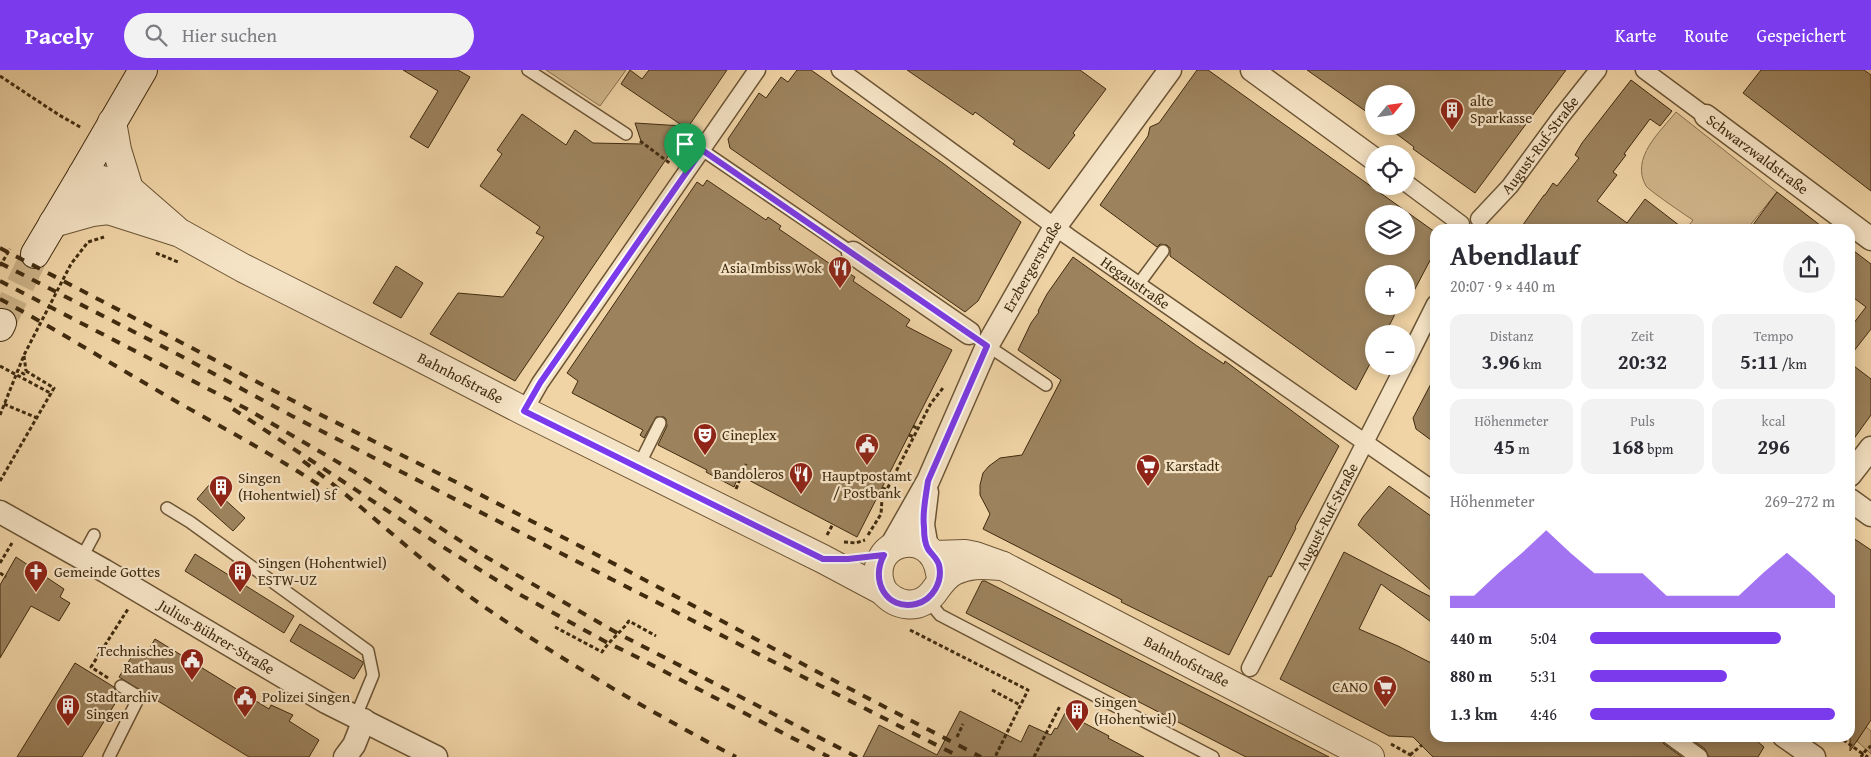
<!DOCTYPE html>
<html lang="de">
<head>
<meta charset="utf-8">
<style>
	:root { --surface:#fff; --page:#f2f2f3; --text:#2b2b33; --muted:#7c7c81; --accent:#7c3aed }
	body { margin:0; font-family:"Gentium Book Plus",serif; background:var(--page); color:var(--text); height:100vh; display:flex; flex-direction:column; font-size:19px; white-space:nowrap }
	* { box-sizing:border-box; margin:0 }
	p { font-size:16px; color:var(--muted) }
	.icon { flex:none; width:28px; height:28px; fill:none; stroke:currentColor; stroke-width:2; stroke-linecap:round; stroke-linejoin:round }
	.map { position:relative; flex:1; overflow:hidden }
	.panel { position:absolute; left:1430px; top:154px; width:425px; height:518px; display:flex; flex-direction:column; background:var(--surface); border-radius:15px; box-shadow:0 2px 12px #0003 }
	.panel>* { flex:none }
	.needle { width:32px; rotate:61deg }
	.fabs { position:absolute; left:1365px; top:15px; display:grid; gap:10px }
	.fabs a { display:grid; place-items:center; width:50px; height:50px; border-radius:50%; background:var(--surface); box-shadow:0 2px 12px #0003; font-size:25px }
	.pin { position:absolute; display:grid; place-items:center; width:42px; height:42px; color:#fff; margin:-51px -21px; border-radius:50% 50% 50% 0; rotate:-45deg; box-shadow:0 0 5px #0007 }
	.pin .icon { rotate:45deg }
	.round { display:grid; place-items:center; flex:none; width:52px; height:52px; border-radius:26px; background:var(--page) }
	.head { display:flex; align-items:center; justify-content:space-between; height:85px; padding:0 20px }
	h1 { font-size:28px; font-weight:600; line-height:38px }
	.stats { display:grid; grid-template-columns:repeat(3,1fr); gap:8px; height:85px; padding:5px 20px }
	.stats div { display:grid; align-content:center; border-radius:12px; background:var(--page); text-align:center }
	.stats b { font-size:21px; font-weight:600 }
	.stats small { font-size:14px; font-weight:400 }
	.stats p { font-size:14px }
	.chart { height:140px; padding:10px 20px }
	.chart p { display:flex; justify-content:space-between }
	.chart svg { width:100%; height:90px; margin-top:5px; fill:var(--accent); opacity:.7 }
	ul { padding:0 20px; list-style:none; font-size:16px }
	li { display:grid; grid-template-columns:80px 60px 1fr; align-items:center; height:38px }
	li i { height:12px; border-radius:6px; background:var(--accent) }
	header { display:flex; align-items:center; gap:30px; box-sizing:border-box; height:70px; padding:0 25px; background:var(--accent); color:#fff }
	header strong { font-size:24px }
	nav { display:flex; gap:28px; margin-inline-start:auto; font-size:18px }
	.search { width:350px; height:45px; background:var(--page); display:flex; align-items:center; gap:12px; box-sizing:border-box; padding:0 18px; border-radius:28px; color:var(--muted); font-size:19px }
	.map>svg:first-child { display:block }
	.green { fill:#d2b78c; stroke:#89714e }
	.building { fill:#9c835e; stroke:#402b0f; fill-rule:evenodd }
	.lines { fill:none; stroke-linecap:round; stroke-linejoin:round }
	.secondary-tunnel { stroke:#cdb288; stroke-width:28; stroke-dasharray:28 14; stroke-linecap:butt }
	.service-casing { stroke:#6c5535; stroke-width:14 }
	.pedestrian-casing { stroke:#6c5535; stroke-width:19 }
	.minor-casing { stroke:#6c5535; stroke-width:25 }
	.tertiary-casing { stroke:#6c5535; stroke-width:30 }
	.secondary-casing { stroke:#402b0f; stroke-width:30 }
	.path { stroke:#402b0f; stroke-width:3; stroke-dasharray:4 2.5; stroke-linecap:butt }
	.service { stroke:#f5e3c5; stroke-width:11 }
	.pedestrian { stroke:#f5e3c5; stroke-width:16 }
	.minor { stroke:#f5e3c5; stroke-width:22 }
	.tertiary { stroke:#f5e3c5; stroke-width:28 }
	.secondary { stroke:#f5e3c5; stroke-width:28 }
	.rail { stroke:#402b0f; stroke-width:4; stroke-dasharray:9 9; stroke-linecap:butt }
	.path-bridge { stroke:#402b0f; stroke-width:3; stroke-dasharray:4 2.5; stroke-linecap:butt }
	.route-casing { stroke:#fff; stroke-width:10 }
	.route { stroke:#7c3aed; stroke-width:6 }
	.labels { text-anchor:middle; stroke-width:4.5; stroke-linejoin:round; paint-order:stroke }
	.poi-label { font-size:15px; fill:#402b0f; stroke:#f5e3c5; text-anchor:start }
	.street-label { font-size:15px; fill:#402b0f; stroke:#f5e3c5 }
</style>
</head>
<body>
<header>
<strong>Pacely</strong>
<div class="search"><svg class="icon" aria-label="search" viewBox="0 0 24 24"><circle cx="10" cy="10" r="6"/><path d="M15 15l6 6"/></svg>Hier suchen</div>
<nav><a>Karte</a><a>Route</a><a>Gespeichert</a></nav>
</header>
<div class="map">
<svg width="1871" height="687" viewBox="0 0 1871 687">
	<rect width="100%" height="100%" fill="#f0d4a6"/>
	<filter id="stains"><feTurbulence type="fractalNoise" baseFrequency=".004" numOctaves="4"/><feColorMatrix values="0 0 0 0 .2 0 0 0 0 .09 0 0 0 0 .02 0 0 0 .5 -.17"/></filter>
	<radialGradient id="worn" r=".72"><stop offset=".6" stop-color="#630" stop-opacity="0"/><stop offset="1" stop-color="#630" stop-opacity=".3"/></radialGradient>
	<g class="green">
		<polygon points="546,0 626,0 600,36"/>
		<path d="M 1676,42 L 1777,122 L 1747,159 L 1686,159 L 1693,150 C 1685,145 1650,121 1646,116 C 1630,88 1660,62 1676,42 Z"/>
		<polygon points="1866,657 1871,661 1871,684 1857,671"/>
	</g>
	<g class="building">
		<polygon points="403,0 458,0 470,7 428,78 410,67 438,21"/>
		<polygon points="630,0 642,9 649,0 727,0 515,311 430,264 458,223 503,227 544,167 536,163 540,157 480,116 502,84 497,80 522,44 566,75 575,60 593,73 642,74 635,53 683,56 621,14"/>
		<polygon points="797,0 811,0 944,94 1021,152 978,231 965,242 730,78 728,69 759,23 766,28 781,7 788,12"/>
		<polygon points="907,0 1080,0 1106,19 1073,63 1075,65 1049,99 1013,74 1015,71 975,42 973,45"/>
		<path d="M 1197,0 L 1208,0 L 1435,162 L 1435,181 L 1406,236 L 1406,204 L 1374,204 L 1374,236 L 1399,236 L 1385,264 L 1374,264 L 1374,286 L 1356,320 L 1170,186 L 1170,178 L 1167,175 L 1160,174 L 1157,177 L 1100,135 L 1148,66 L 1150,57 L 1159,53 ZM 1374,144 L 1406,144 L 1406,176 L 1374,176 Z"/>
		<polygon points="1307,0 1566,0 1475,123 1413,79 1414,77 1386,56 1406,56 1406,24 1374,24 1374,47"/>
		<polygon points="1761,0 1864,0 1871,5 1871,121 1743,23"/>
		<polygon points="1631,10 1672,41 1660,56 1650,49 1624,84 1626,85 1613,102 1617,105 1597,131 1627,153 1645,129 1684,159 1520,159 1544,125 1545,125 1553,113 1557,116 1579,88 1575,85 1582,73"/>
		<polygon points="707,110 766,150 768,147 781,156 779,159 839,200 840,198 855,207 853,211 910,250 906,256 952,280 857,467 739,405 734,417 706,402 707,400 658,375 667,356 666,349 664,347 656,347 644,368 640,365 643,360 572,323 578,311 567,303 697,112 703,116"/>
		<polygon points="1777,122 1825,159 1750,159"/>
		<polygon points="1850,178 1871,194 1871,259 1850,286 1850,258 1866,237 1850,225"/>
		<polygon points="1073,187 1197,276 1224,294 1225,291 1339,376 1295,457 1296,458 1271,507 1269,506 1229,585 1121,532 1122,530 983,459 990,444 980,425 980,415 983,403 989,396 1000,388 1022,385 1061,310 1018,280 1031,253 1039,242 1038,241 1047,224"/>
		<polygon points="396,196 423,213 401,248 373,233"/>
		<polygon points="1850,293 1871,309 1871,345 1850,374"/>
		<polygon points="1435,306 1435,373 1416,359 1413,348"/>
		<polygon points="209,415 245,448 233,461 197,429"/>
		<polygon points="1389,416 1435,449 1435,524 1358,455 1363,447"/>
		<polygon points="1850,466 1871,480 1871,650 1850,681"/>
		<polygon points="1344,482 1435,529 1435,555 1381,514 1359,559 1398,576 1435,595 1435,666 1660,666 1664,674 1682,687 1433,687 1413,667 1389,666 1280,609"/>
		<polygon points="195,484 294,546 284,563 185,501"/>
		<polygon points="16,487 64,519 60,527 70,533 59,551 31,536 0,588 0,515"/>
		<polygon points="982,511 985,511 1329,687 1246,687 966,543"/>
		<polygon points="300,554 363,592 363,594 354,609 290,571"/>
		<polygon points="155,569 269,639 271,635 293,645 289,651 319,670 309,687 249,687 119,607 137,578 146,584"/>
		<polygon points="75,593 114,617 115,620 121,624 82,687 17,687"/>
		<polygon points="960,641 1021,672 1029,655 1051,665 1055,658 1057,659 1065,643 1109,666 1108,668 1144,687 863,687 879,655 937,685"/>
		<polygon points="1687,666 1751,666 1764,677 1758,687 1709,687 1705,679"/>
	</g>
	<g class="lines">
		<polyline class="secondary-tunnel" points="2,253 35,184"/>
		<g class="service-casing">
			<g id="service">
				<polyline points="528,0 626,64"/>
				<polyline points="702,80 853,183"/>
				<polyline points="1138,215 1163,181"/>
				<polyline points="985,274 1046,315"/>
				<polyline points="638,397 660,353"/>
				<polyline points="167,438 190,452 368,581 373,605 356,646"/>
				<polyline points="81,489 94,465"/>
				<polyline points="927,529 940,545 1213,687"/>
				<polyline points="109,687 139,627 121,616"/>
			</g>
		</g>
		<g class="pedestrian-casing">
			<g id="pedestrian">
				<path id="s1" d="M 840,0 L 1069,167 L 1435,421"/>
				<polyline points="1644,0 1706,46"/>
				<polyline points="1406,113 1461,154"/>
				<path id="s2" d="M 1479,149 L 1510,116 L 1560,48 L 1598,0"/>
				<polyline points="1406,292 1435,234"/>
				<polyline points="524,341 540,313 757,0"/>
				<path id="s3" d="M 1250,598 L 1404,296"/>
				<polyline points="1670,666 1699,687"/>
			</g>
		</g>
		<g class="minor-casing">
			<g id="minor">
				<polyline points="1252,0 1374,89"/>
				<path id="s4" d="M 1706,46 L 1871,169"/>
				<polyline points="853,183 969,263"/>
				<polyline points="1850,405 1871,378"/>
				<polyline points="927,422 923,455 927,478"/>
				<polyline points="1850,430 1871,445"/>
				<path id="s5" d="M 0,442 L 105,501 L 326,632 L 436,687"/>
				<path id="s6" d="M 890,478 L 928,411 L 987,276 L 1055,157 L 1170,0"/>
				<polyline points="1784,666 1814,687"/>
				<polyline points="345,687 354,675 364,650"/>
			</g>
		</g>
		<g class="tertiary-casing">
			<g id="tertiary">
				<polyline points="112,52 117,80 129,119"/>
				<path id="s7" d="M 82,105 L 108,140 L 180,163 L 243,198 L 408,281 L 524,341 L 823,489 L 883,521 C 896,536 918,541 933,523 C 939,515 944,506 954,501 C 970,493 985,495 1003,496"/>
				<polyline points="82,105 106,111 129,119 175,159"/>
				<polyline points="53,153 92,142 108,140"/>
				<path id="s8" d="M 934,485 L 965,484 L 975,486 L 1003,496 L 1370,687"/>
				<path d="M 883,521 C 860,472 932,451 940,503"/>
			</g>
		</g>
		<g class="secondary-casing">
			<g id="secondary">
				<polyline points="35,184 82,105 143,0"/>
				<polyline points="0,257 2,253"/>
			</g>
		</g>
		<g class="path">
			<polyline points="0,6 59,45 82,58"/>
			<polyline points="640,71 671,94"/>
			<polyline points="156,183 178,192"/>
			<polyline points="0,196 10,179"/>
			<polyline points="24,286 26,301"/>
			<polyline points="4,334 37,348"/>
			<polyline points="0,345 24,285 71,194 88,172 104,167"/>
			<polyline points="913,356 918,359"/>
			<polyline points="909,365 914,367"/>
			<polyline points="0,411 54,318 26,301 24,304 17,300"/>
			<polyline points="882,418 887,420"/>
			<polyline points="736,419 746,394"/>
			<polyline points="827,465 833,454"/>
			<polyline points="868,465 881,444 882,429 931,333 943,318"/>
			<polyline points="844,472 856,473 865,470"/>
			<polyline points="0,493 12,473"/>
			<polyline points="0,503 6,507"/>
			<path d="M 555,557 L 602,582 C 610,570 621,562 629,551 L 656,566"/>
			<polyline points="910,560 1028,620 995,687"/>
			<polyline points="108,608 91,597 128,539"/>
			<polyline points="992,620 1020,635"/>
			<polyline points="1838,666 1863,684 1867,679 1871,676"/>
			<polyline points="957,667 963,654"/>
			<polyline points="1391,674 1414,687"/>
			<polyline points="1410,685 1422,675"/>
			<polyline points="1034,687 1060,636"/>
			<polyline points="1861,687 1863,684 1868,687"/>
		</g>
		<use href="#service" class="service"/>
		<use href="#pedestrian" class="pedestrian"/>
		<use href="#minor" class="minor"/>
		<use href="#tertiary" class="tertiary"/>
		<use href="#secondary" class="secondary"/>
		<g class="rail">
			<polyline points="0,178 309,339 456,412 630,502 812,599 981,687"/>
			<polyline points="0,193 181,286 292,346 960,687"/>
			<polyline points="0,211 247,339 353,401 479,483 619,564 857,687"/>
			<path d="M 0,229 C 66,265 129,305 195,342 C 245,370 291,395 338,428"/>
			<polyline points="233,339 435,472 519,524 608,573 629,583 829,687"/>
			<path d="M 303,391 C 365,437 420,492 483,536 C 563,591 649,641 736,687"/>
		</g>
		<polyline class="path-bridge" points="0,296 52,324"/>
	</g>
	<g class="lines">
		<g class="route-casing">
			<path id="route" d="M 702,80 L 987,276 L 928,411 C 926,426 922,442 924,457 C 924,463 925,474 928,479 C 932,485 937,488 939,495 C 943,511 933,530 916,534 C 886,541 870,510 884,485 L 848,489 L 823,489 L 524,341 L 540,313 Z"/>
		</g>
		<use href="#route" class="route"/>
	</g>
	<defs>
		<g id="building-pin" transform="scale(1.25)"><path d="M0 17L-7.5 6A9.5 9.5 0 1 1 7.5 6Z" fill="#8f2418" stroke="#f5e3c5"/><path d="M-4-6H4V6H1V3H-1V6H-4ZM-2.5-4.3h1.7v1.8h-1.7ZM.8-4.3h1.7v1.8H.8ZM-2.5-1h1.7V.8h-1.7ZM.8-1h1.7V.8H.8Z" fill="#fff"/></g>
		<g id="restaurant-pin" transform="scale(1.25)"><path d="M0 17L-7.5 6A9.5 9.5 0 1 1 7.5 6Z" fill="#8f2418" stroke="#f5e3c5"/><path d="M-5-6h1v4h1v-4h1v4h1v-4h1v5L-1.5 .5V6h-2V.5L-5-1ZM5-6V6H3V1.5H1.5Q1.5-4 5-6Z" fill="#fff"/></g>
		<g id="theatre-pin" transform="scale(1.25)"><path d="M0 17L-7.5 6A9.5 9.5 0 1 1 7.5 6Z" fill="#8f2418" stroke="#f5e3c5"/><path d="M-5-5.5Q0-4 5-5.5V0Q5 5 0 6Q-5 5-5 0ZM-3.3-2.5H-1v1.5H-3.3ZM1-2.5H3.3v1.5H1ZM-2.8 1Q0 5.5 2.8 1Z" fill="#fff"/></g>
		<g id="civic-pin" transform="scale(1.25)"><path d="M0 17L-7.5 6A9.5 9.5 0 1 1 7.5 6Z" fill="#8f2418" stroke="#f5e3c5"/><path d="M-.6-6.5H3V-4.5H.6V-3L4-1V1h2V6H-6V1h2V-1L-.6-3ZM-1.2 2.5V6h2.4V2.5Z" fill="#fff"/></g>
		<g id="supermarket-pin" transform="scale(1.25)"><path d="M0 17L-7.5 6A9.5 9.5 0 1 1 7.5 6Z" fill="#8f2418" stroke="#f5e3c5"/><path d="M-6-5.5h2.5l.6 2H6L4.5 2H-2.5L-4.4-4H-6ZM-1.5 3.2a1.3 1.3 0 1 0 .1 0ZM3 3.2a1.3 1.3 0 1 0 .1 0Z" fill="#fff"/></g>
		<g id="church-pin" transform="scale(1.25)"><path d="M0 17L-7.5 6A9.5 9.5 0 1 1 7.5 6Z" fill="#8f2418" stroke="#f5e3c5"/><path d="M-1.2-6h2.4v3.5h3.3v2.4h-3.3V6h-2.4V-.1h-3.3v-2.4h3.3Z" fill="#fff"/></g>
	</defs>
	<g fill-rule="evenodd">
		<use href="#building-pin" x="1452" y="40"/>
		<use href="#restaurant-pin" x="840" y="198"/>
		<use href="#theatre-pin" x="705" y="365"/>
		<use href="#civic-pin" x="867" y="375"/>
		<use href="#supermarket-pin" x="1148" y="396"/>
		<use href="#restaurant-pin" x="801" y="404"/>
		<use href="#building-pin" x="221" y="417"/>
		<use href="#church-pin" x="36" y="502"/>
		<use href="#building-pin" x="240" y="502"/>
		<use href="#civic-pin" x="192" y="590"/>
		<use href="#supermarket-pin" x="1385" y="617"/>
		<use href="#civic-pin" x="245" y="627"/>
		<use href="#building-pin" x="68" y="636"/>
		<use href="#building-pin" x="1077" y="641"/>
	</g>
	<g class="labels">
		<g class="poi-label">
			<text x="1470" y="36">alte<tspan x="1470" dy="17">Sparkasse</tspan></text>
			<text x="822" y="203" text-anchor="end">Asia Imbiss Wok</text>
			<text x="722" y="370">Cineplex</text>
			<text x="1166" y="401">Karstadt</text>
			<text x="784" y="409" text-anchor="end">Bandoleros</text>
			<text x="867" y="411" text-anchor="middle">Hauptpostamt<tspan x="867" dy="17">/ Postbank</tspan></text>
			<text x="238" y="413">Singen<tspan x="238" dy="17">(Hohentwiel) Sf</tspan></text>
			<text x="258" y="498">Singen (Hohentwiel)<tspan x="258" dy="17">ESTW-UZ</tspan></text>
			<text x="54" y="507">Gemeinde Gottes</text>
			<text x="174" y="586" text-anchor="end">Technisches<tspan x="174" dy="17">Rathaus</tspan></text>
			<text x="1368" y="622" text-anchor="end">CANO</text>
			<text x="86" y="632">Stadtarchiv<tspan x="86" dy="17">Singen</tspan></text>
			<text x="262" y="632">Polizei Singen</text>
			<text x="1094" y="637">Singen<tspan x="1094" dy="17">(Hohentwiel)</tspan></text>
		</g>
		<g class="street-label">
			<text dy="5" stroke="none"><textPath href="#s2" startOffset="96">August-Ruf-Straße</textPath></text>
			<text dy="5" stroke="none"><textPath href="#s4" startOffset="64">Schwarzwaldstraße</textPath></text>
			<text dy="5" stroke="none"><textPath href="#s6" startOffset="316">Erzbergerstraße</textPath></text>
			<text dy="5" stroke="none"><textPath href="#s1" startOffset="364">Hegaustraße</textPath></text>
			<text dy="5" stroke="none"><textPath href="#s7" startOffset="435">Bahnhofstraße</textPath></text>
			<text dy="5" stroke="none"><textPath href="#s3" startOffset="170">August-Ruf-Straße</textPath></text>
			<text dy="5" stroke="none"><textPath href="#s5" startOffset="250">Julius-Bührer-Straße</textPath></text>
			<text dy="5" stroke="none"><textPath href="#s8" startOffset="278">Bahnhofstraße</textPath></text>
		</g>
	</g>
	<rect width="100%" height="100%" filter="url(#stains)"/>
	<rect width="100%" height="100%" fill="url(#worn)"/>
</svg>
<div class="fabs">
<a><svg class="needle" viewBox="-14 -14 28 28"><path d="M0-13l5 13h-10z" fill="#e53935"/><path d="M0 13l5-13h-10z" fill="#7c7c81"/></svg></a>
<a><svg class="icon" aria-label="locate" viewBox="0 0 24 24"><circle cx="12" cy="12" r="6"/><path d="M12 2v4M12 18v4M2 12h4M18 12h4"/></svg></a>
<a><svg class="icon" aria-label="layers" viewBox="0 0 24 24"><path d="M12 4l9 5-9 5-9-5zM3 14l9 5 9-5"/></svg></a>
<a>+</a>
<a>−</a>
</div>
<div class="pin" style="left:685px;top:104px;background:#1e9e55"><svg class="icon" aria-label="arrive" viewBox="0 0 24 24"><path d="M6 21V4h12l-3 4 3 4H6"/></svg></div>
<section class="panel">
<div class="head"><div><h1>Abendlauf</h1><p>20:07 · 9 × 440 m</p></div><a class="round"><svg class="icon" aria-label="share" viewBox="0 0 24 24"><path d="M12 15V3M7 8l5-5 5 5M5 13v7h14v-7"/></svg></a></div>
<div class="stats">
<div><p>Distanz</p><b>3.96<small> km</small></b></div>
<div><p>Zeit</p><b>20:32</b></div>
<div><p>Tempo</p><b>5:11<small> /km</small></b></div>
</div>
<div class="stats">
<div><p>Höhenmeter</p><b>45<small> m</small></b></div>
<div><p>Puls</p><b>168<small> bpm</small></b></div>
<div><p>kcal</p><b>296</b></div>
</div>
<div class="chart"><p><span>Höhenmeter</span>269–272 m</p>
<svg viewBox="0 0 160 44" preserveAspectRatio="none"><path d="M0 44V38L10 38L20 27L30 17L40 6L50 17L60 27L70 27L80 27L90 38L100 38L110 38L120 38L130 27L140 17L150 27L160 38V44z"/></svg>
</div>
<ul>
<li><b>440 m</b>5:04<i style="width:78%"></i></li>
<li><b>880 m</b>5:31<i style="width:56%"></i></li>
<li><b>1.3 km</b>4:46<i style="width:100%"></i></li>
</ul>
</section>
</div>
</body>
</html>
